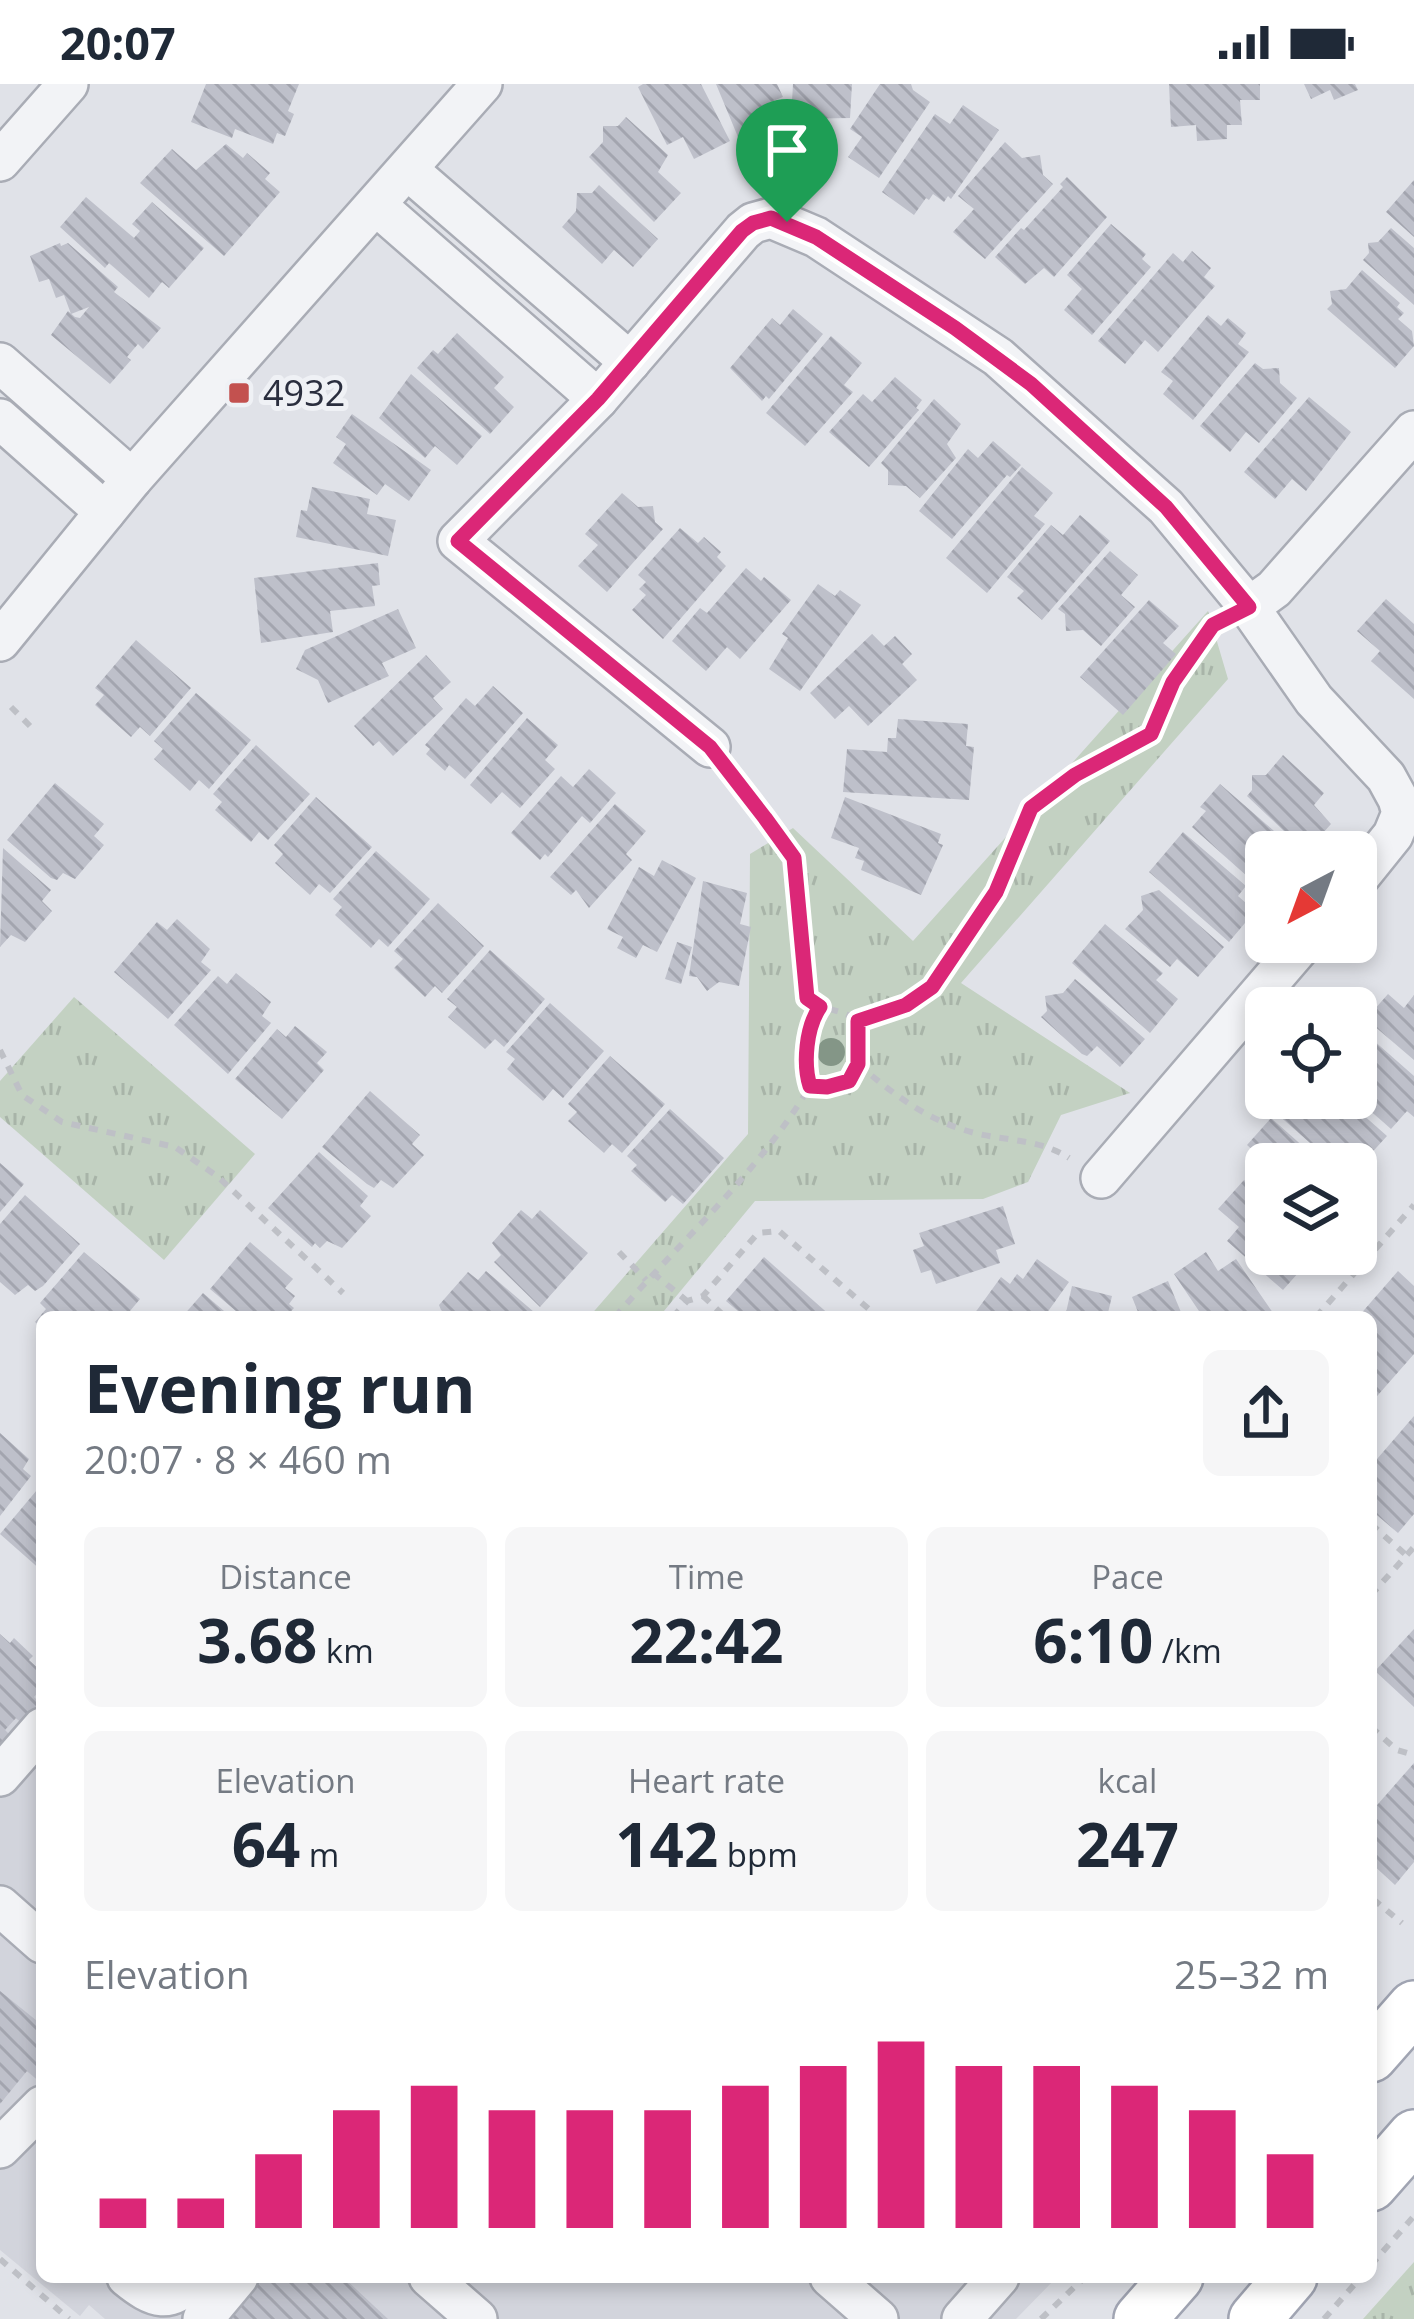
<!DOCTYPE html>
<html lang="en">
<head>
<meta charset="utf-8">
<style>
	:root { --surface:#fff; --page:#f6f6f7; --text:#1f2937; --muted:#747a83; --accent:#db2777 }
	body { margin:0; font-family:"Open Sans",sans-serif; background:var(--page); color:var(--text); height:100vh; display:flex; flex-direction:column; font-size:45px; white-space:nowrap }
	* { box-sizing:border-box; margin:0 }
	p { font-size:39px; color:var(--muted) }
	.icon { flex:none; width:66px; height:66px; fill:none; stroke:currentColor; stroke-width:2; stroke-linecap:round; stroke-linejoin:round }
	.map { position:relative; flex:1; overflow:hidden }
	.side { position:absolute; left:36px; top:1227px; width:1341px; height:972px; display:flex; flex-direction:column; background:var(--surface); border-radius:18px; box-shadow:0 6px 18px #0003 }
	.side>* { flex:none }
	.needle { width:78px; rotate:221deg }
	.tools { position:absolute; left:1245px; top:747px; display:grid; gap:24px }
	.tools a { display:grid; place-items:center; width:132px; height:132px; border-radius:18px; background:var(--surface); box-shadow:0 6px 18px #0003; font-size:60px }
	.pin { position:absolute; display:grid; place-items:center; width:102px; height:102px; color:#fff; margin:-123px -51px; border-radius:50% 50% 50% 0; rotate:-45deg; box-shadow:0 0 12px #0007 }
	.pin .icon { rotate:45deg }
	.round { display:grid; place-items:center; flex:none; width:126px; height:126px; border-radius:18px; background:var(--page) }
	.head { display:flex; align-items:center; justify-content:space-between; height:204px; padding:0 48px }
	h1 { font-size:66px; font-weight:700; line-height:90px }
	.metrics { display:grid; grid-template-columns:repeat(3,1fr); gap:18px; height:204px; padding:12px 48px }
	.metrics div { display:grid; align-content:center; border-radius:18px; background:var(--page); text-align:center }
	.metrics b { font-size:60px; font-weight:700 }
	.metrics small { font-size:33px; font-weight:400 }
	.metrics p { font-size:33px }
	.chart { height:336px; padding:24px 48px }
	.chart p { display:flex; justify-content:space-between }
	.chart svg { width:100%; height:216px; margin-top:12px; stroke:var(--accent); stroke-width:6 }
	.status { display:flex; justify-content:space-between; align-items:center; height:84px; padding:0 60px; background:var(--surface); direction:ltr }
	.status svg { height:33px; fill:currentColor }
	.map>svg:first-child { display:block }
	.built { fill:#d2d4dc }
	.grass { fill:url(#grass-tufts) }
	.building { fill:url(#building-back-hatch) }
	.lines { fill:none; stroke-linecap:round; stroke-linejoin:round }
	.minor-casing { stroke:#a9acb5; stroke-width:44 }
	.major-casing { stroke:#a0a4b2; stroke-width:56 }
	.path { stroke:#bec0c6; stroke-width:6; stroke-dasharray:9 9; stroke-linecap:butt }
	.minor { stroke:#f2f3f6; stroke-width:39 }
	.major { stroke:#fff; stroke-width:51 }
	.tree { fill:#849687 }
	.route-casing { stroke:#fff; stroke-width:24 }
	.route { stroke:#db2777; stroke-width:15 }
	.poi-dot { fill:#c3514f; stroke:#eff1f5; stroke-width:4.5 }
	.labels { text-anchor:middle; stroke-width:10; stroke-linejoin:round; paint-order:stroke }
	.poi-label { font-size:36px; fill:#2a2e3e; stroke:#eff1f5; text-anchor:start }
</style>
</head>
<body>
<div class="status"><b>20:07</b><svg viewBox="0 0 49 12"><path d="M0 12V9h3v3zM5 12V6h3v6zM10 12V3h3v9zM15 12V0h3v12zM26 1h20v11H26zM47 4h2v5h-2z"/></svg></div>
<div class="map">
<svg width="1414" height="2235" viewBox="0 0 1414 2235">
	<defs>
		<pattern id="grass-tufts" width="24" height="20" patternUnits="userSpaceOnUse" patternTransform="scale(3)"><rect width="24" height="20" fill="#c3d1c2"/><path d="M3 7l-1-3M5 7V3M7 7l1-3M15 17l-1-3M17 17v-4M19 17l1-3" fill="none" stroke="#a8b4a8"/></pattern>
		<pattern id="building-back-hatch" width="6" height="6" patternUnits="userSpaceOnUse" patternTransform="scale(3)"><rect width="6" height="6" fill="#bec0ca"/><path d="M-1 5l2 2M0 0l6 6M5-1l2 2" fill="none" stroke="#a3a5af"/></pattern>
	</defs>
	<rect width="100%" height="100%" fill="#e0e2e8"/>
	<polygon class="built" points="42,1591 42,2193 1057,2193 1016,2235 105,2235 89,2221 80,2232 0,2166 0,1639"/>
	<g class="grass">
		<polygon points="1208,527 1228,595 961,899 1130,1009 1061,1031 1028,1098 983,1115 755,1117 659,1233 589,1233 748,1050 750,770 793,744 913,857"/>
		<polygon points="74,913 255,1070 164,1176 0,1033 0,997"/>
		<polygon points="1414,2178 1414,2235 1363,2235"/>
	</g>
	<g class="building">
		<polygon points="206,0 299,0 288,27 294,30 285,52 277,49 273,60 235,45 232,54 191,38"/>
		<polygon points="643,0 701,0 730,57 694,75 683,53 667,61 638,3"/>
		<polygon points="716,0 777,0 783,13 768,19 772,39 738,53"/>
		<polygon points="793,0 852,0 850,34 791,35"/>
		<polygon points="880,0 911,0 913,6 930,18 879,94 848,73 862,53 850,45"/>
		<polygon points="1169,0 1260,0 1260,16 1240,16 1242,41 1227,41 1227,55 1197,57 1196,41 1171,43"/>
		<polygon points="1304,0 1355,0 1358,6 1334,16 1330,6 1311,15"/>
		<polygon points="963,21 999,46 951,115 948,112 944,118 933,110 929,116 926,114 914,131 882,108 935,30 950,40"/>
		<polygon points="626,33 668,71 658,88 681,109 654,138 589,73 603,58 603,42 618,42"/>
		<polygon points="1005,58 1022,74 1040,71 1043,91 1053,100 985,175 953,148 974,125 958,112"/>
		<polygon points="226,60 243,74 247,69 270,89 265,95 280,108 224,172 140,99 172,65 196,86"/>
		<polygon points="1067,93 1107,133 1054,193 1044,184 1025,200 995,173 1021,144 1024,146 1063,103 1060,100"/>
		<polygon points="1414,96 1414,153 1386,128"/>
		<polygon points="599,101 658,155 633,183 614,166 602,180 562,143 576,127 577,109 592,109"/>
		<polygon points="86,113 134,154 140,147 132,140 152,118 204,164 169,204 162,198 149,214 109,179 105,184 60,143"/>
		<polygon points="1111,140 1146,170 1142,175 1151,183 1092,251 1064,226 1082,205 1067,191"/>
		<polygon points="1391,144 1414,164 1414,221 1363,176 1369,169 1368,159 1378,158"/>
		<polygon points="60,159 61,162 68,159 118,203 114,208 161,244 143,265 138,260 127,273 131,276 110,300 51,251 68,227 75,233 80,234 89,223 71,230 64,211 56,214 49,195 39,198 30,172"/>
		<polygon points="1192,167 1211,184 1204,193 1215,202 1158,268 1145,256 1125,280 1098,257 1173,169 1183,178"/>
		<polygon points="1362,186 1400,219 1397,223 1404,229 1398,235 1412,247 1414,262 1395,284 1327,225 1332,220 1330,207 1346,205"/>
		<polygon points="793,225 823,250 769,315 766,312 762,317 730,284 772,234 780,241"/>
		<polygon points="1208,231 1221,242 1228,234 1246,249 1238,260 1249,268 1193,336 1163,310 1173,297 1161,288"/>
		<polygon points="457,249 504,293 494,304 514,323 490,350 417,284 433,266 438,270"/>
		<polygon points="831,252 862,279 844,301 853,308 805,362 766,329"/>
		<polygon points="1255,279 1263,285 1279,284 1280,299 1297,314 1259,359 1246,348 1230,368 1200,342"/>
		<polygon points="411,290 482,352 457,381 435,362 425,374 379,334"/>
		<polygon points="895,293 922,316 916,324 919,326 869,383 829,348 863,310 872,318"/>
		<polygon points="1309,313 1351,348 1306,407 1292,395 1275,415 1244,388"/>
		<polygon points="934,315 961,340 947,360 956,374 920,414 906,402 888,401 888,386 881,379"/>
		<polygon points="352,330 431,386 409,417 385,400 377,411 333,379 346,360 336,353"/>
		<polygon points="993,357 1021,381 1010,393 1007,391 952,455 919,427 968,365 978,374"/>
		<polygon points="1022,383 1053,409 1034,432 1045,440 987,509 946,474"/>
		<polygon points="312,403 370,415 367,430 396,436 388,472 296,453 301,426 307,427"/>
		<polygon points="622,409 638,423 653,422 655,438 663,445 607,508 578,482 598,461 585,450"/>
		<polygon points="1080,431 1110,457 1042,536 1017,514 1024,507 1007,493 1051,441 1063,451"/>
		<polygon points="680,444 698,459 704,453 721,468 717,473 726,482 663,555 632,526 646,511 639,505 646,498 638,491"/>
		<polygon points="1110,467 1138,491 1121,511 1135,523 1101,562 1083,546 1066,547 1065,530 1058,525"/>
		<polygon points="378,479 380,501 372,502 375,522 330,527 333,548 261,559 254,494"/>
		<polygon points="746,484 761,497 764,493 791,516 740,575 727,563 706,587 672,557 700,524 707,529"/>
		<polygon points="818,500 835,512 840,506 861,521 800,607 769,585 788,554 782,550"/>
		<polygon points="1386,515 1414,540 1414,615 1371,577 1380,567 1357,547"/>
		<polygon points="1149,516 1179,542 1163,559 1176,570 1123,631 1080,593"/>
		<polygon points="398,525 416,564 382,579 389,592 328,619 318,596 296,585 305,566"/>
		<polygon points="872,550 884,562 895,552 912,570 902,580 917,596 868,642 849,622 835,635 810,609"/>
		<polygon points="136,556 191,604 150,652 140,643 131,653 95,621 104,611 95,604"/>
		<polygon points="426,571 451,598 433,614 443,625 393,672 379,657 373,662 354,642"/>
		<polygon points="493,602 523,629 465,695 449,681 445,687 426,670 430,665 425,661 466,614 475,622"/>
		<polygon points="196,609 251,656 209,705 199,696 190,707 154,675 163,665 154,657"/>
		<polygon points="527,634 558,661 545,676 555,685 520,724 502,708 491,720 470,701"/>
		<polygon points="898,635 968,640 966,662 974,663 969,716 843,708 847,665 887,668 888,654 896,654"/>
		<polygon points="256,661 310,710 268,756 259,748 251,758 215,726 222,718 213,710"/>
		<polygon points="1283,671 1324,709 1314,721 1331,740 1306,768 1247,712 1252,706 1252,691 1266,691"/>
		<polygon points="589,685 616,709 590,739 582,732 548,773 545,770 540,776 511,749 561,692 573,703"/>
		<polygon points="55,699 104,740 94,752 104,761 75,795 63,789 57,796 51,794 7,756"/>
		<polygon points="1220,700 1298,768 1266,768 1266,797 1254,787 1248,793 1192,743 1206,727 1200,723"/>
		<polygon points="316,713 372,763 330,809 319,800 310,811 275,779 283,770 274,761"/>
		<polygon points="845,713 941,750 938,759 943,761 921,811 861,786 864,777 855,774 859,764 831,754"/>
		<polygon points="615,720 646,747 626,770 632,776 589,824 576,806 571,811 550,793"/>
		<polygon points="1183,748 1246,802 1238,812 1255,827 1229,858 1149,788"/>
		<polygon points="3,764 51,806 42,817 52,827 25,858 11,851 0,863"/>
		<polygon points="376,767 430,815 388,863 379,855 371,864 335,831 342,823 333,815"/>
		<polygon points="662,776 696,794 657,868 643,861 636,874 617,864 623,853 607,845 639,783 654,792"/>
		<polygon points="703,797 747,809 740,840 751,843 739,902 719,898 707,907 697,893 689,892"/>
		<polygon points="1159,806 1224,863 1198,893 1177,875 1170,883 1125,845 1143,826 1141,812"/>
		<polygon points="438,819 484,862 442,909 435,902 425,913 394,884 403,875 394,867"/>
		<polygon points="177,835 210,865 201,878 211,886 168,935 114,888 157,838 167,846"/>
		<polygon points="1105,840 1163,889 1156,896 1178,915 1150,949 1072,879"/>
		<polygon points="677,858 692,863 681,900 665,895"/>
		<polygon points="490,866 545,915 504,963 495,955 485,965 448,933 457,923 447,915"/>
		<polygon points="236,889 271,918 262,932 271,939 228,990 174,941 218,892 227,900"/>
		<polygon points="1075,895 1145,955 1120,983 1097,962 1087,972 1082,970 1041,933 1047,927 1045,912 1063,909"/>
		<polygon points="1388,910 1404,924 1414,911 1414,976 1366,935"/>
		<polygon points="550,919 604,967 563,1014 553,1005 543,1017 507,985 515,975 506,968"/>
		<polygon points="1356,941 1414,992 1414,1033 1407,1027 1391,1045 1356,1014"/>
		<polygon points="295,942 327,968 317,979 324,986 282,1035 235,995 277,945 286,953"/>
		<polygon points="610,972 665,1020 622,1069 612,1060 604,1069 568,1037 577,1028 568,1020"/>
		<polygon points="370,1007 420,1051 412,1060 424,1071 393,1104 381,1096 374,1104 367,1100 322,1063"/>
		<polygon points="1290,1014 1322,1017 1344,1014 1387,1052 1356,1086 1356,1080 1334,1080 1276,1029"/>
		<polygon points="670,1025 724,1074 683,1120 672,1111 665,1118 631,1087 637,1081 627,1072"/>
		<polygon points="1271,1034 1323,1080 1268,1080 1247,1061"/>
		<polygon points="319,1068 368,1112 360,1122 371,1132 342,1164 327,1157 320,1164 315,1159 312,1163 268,1124"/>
		<polygon points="0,1079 24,1100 0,1128"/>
		<polygon points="1244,1096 1266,1116 1266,1170 1315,1170 1283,1206 1227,1157 1239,1143 1218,1125"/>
		<polygon points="25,1111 80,1160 43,1202 35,1207 28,1201 15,1211 0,1198 0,1140"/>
		<polygon points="1003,1122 1015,1160 996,1166 1000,1179 936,1200 931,1186 921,1189 913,1166 924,1162 919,1149"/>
		<polygon points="521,1126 532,1135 540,1126 588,1169 540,1223 494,1178 501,1171 492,1159"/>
		<polygon points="250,1158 293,1195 285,1204 295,1212 289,1220 294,1224 286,1233 243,1233 210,1205"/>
		<polygon points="84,1168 140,1215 125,1233 42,1233 42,1243 35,1238 46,1225 40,1219"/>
		<polygon points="1206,1168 1218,1187 1236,1175 1273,1229 1267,1233 1203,1233 1174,1190"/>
		<polygon points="764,1173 832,1233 745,1233 726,1217"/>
		<polygon points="1037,1175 1069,1198 1044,1233 972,1233 1001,1193 1010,1200 1017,1190 1023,1195"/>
		<polygon points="486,1187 534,1228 530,1233 449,1233 441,1226 439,1221 468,1188 478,1196"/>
		<polygon points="1398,1187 1414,1202 1414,1270 1371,1319 1371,1233 1358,1233"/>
		<polygon points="1168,1197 1183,1233 1140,1233 1132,1213"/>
		<polygon points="1072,1202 1112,1212 1107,1233 1065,1233"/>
		<polygon points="203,1209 231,1233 182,1233"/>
		<polygon points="1414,1332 1414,1430 1398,1449 1371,1426 1371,1382"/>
		<polygon points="0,1349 29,1375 23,1385 31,1392 0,1432"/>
		<polygon points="42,1400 42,1487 0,1450"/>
		<polygon points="1414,1545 1414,1623 1375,1587"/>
		<polygon points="0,1550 10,1559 14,1554 33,1572 29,1576 42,1588 38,1595 42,1604 34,1613 42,1621 24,1641 16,1634 5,1646 10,1651 0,1663"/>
		<polygon points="1414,1679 1414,1778 1395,1801 1371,1779 1371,1728"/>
		<polygon points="0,1907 42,1941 42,2000 27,1987 0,2020"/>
		<polygon points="262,2193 343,2193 388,2235 226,2235"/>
	</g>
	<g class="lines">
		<g class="minor-casing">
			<g id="minor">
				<polyline points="0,77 68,0"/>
				<polyline points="408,86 630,278"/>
				<polyline points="377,122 598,315"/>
				<polyline points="0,279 132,395"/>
				<polyline points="0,335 105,428"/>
				<polyline points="1249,523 1274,505 1414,347"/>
				<polyline points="0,557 132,395 482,0"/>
				<polyline points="710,663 458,457 598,315 743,147 753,139 771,134 816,153 998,273 1166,423 1249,523 1314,616 1386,693 1398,715 1402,729 1393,751 1356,797"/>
				<polyline points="1101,1094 1304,858"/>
				<polyline points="0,1692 42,1644"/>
				<polyline points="0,1822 42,1859"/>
				<polyline points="0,2064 42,2022"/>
				<path d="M 127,2193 C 154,2215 170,2221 195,2193"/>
				<polyline points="429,2193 477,2235"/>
				<polyline points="830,2193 878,2235"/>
				<polyline points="203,2235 238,2193"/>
				<polyline points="962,2235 999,2193"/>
			</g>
		</g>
		<g class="major-casing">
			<g id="major">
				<polyline points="1371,1972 1414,1923"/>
				<polyline points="1371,2101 1414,2052"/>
				<polyline points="1140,2235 1177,2193"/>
				<polyline points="1255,2235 1291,2193"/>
			</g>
		</g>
		<g class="path">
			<polyline points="11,623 30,642"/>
			<path d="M 731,690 L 793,774 L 807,914 C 823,927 843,925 858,937"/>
			<polyline points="858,937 906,921 932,903 996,808 1031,724 1075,691 1151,650 1173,598 1218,539"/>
			<polyline points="0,966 22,1011 62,1038 175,1063 217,1092 343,1209"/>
			<path d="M 858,980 C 895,1012 931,1039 979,1050 C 1010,1057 1042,1056 1069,1074"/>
			<polyline points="810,1001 807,992 811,936 820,923"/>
			<polyline points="619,1168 646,1196"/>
			<polyline points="653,1189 687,1217"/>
			<polyline points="703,1212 722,1230"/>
			<path d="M 615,1233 C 681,1156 758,1090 810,1002 L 827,1003 L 849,997 L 858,980 L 858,937"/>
			<polyline points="673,1233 687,1217 703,1212 758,1149 779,1147 878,1233"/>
			<polyline points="1316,1233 1414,1121"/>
			<polyline points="1371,1440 1406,1471"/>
			<polyline points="1371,1511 1414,1463"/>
			<polyline points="1371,1643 1397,1666 1414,1671"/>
			<polyline points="1373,1815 1402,1839"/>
			<polyline points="0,2175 69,2235"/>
			<polyline points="1371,2181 1414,2132"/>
			<polyline points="1041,2235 1085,2193"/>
			<polyline points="1324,2235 1361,2193"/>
		</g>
		<use href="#minor" class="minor"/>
		<use href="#major" class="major"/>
	</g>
	<circle class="tree" cx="831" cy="968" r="14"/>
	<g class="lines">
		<g class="route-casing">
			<path id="route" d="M 771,134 L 816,153 L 955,244 L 1031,300 L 1166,423 L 1249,523 L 1213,541 L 1173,598 L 1151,650 L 1075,691 L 1031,724 L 996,808 L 932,903 L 906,921 L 858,937 L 858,980 L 849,997 L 827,1003 L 810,1002 C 803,980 806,943 820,923 L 807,914 L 794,774 L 765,734 L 710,663 L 458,457 L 598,315 L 742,147 L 753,139 Z"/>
		</g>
		<use href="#route" class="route"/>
	</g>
	<rect class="poi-dot" x="227" y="297" width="24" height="24" rx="6"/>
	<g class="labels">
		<g class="poi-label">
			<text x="263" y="322">4932</text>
		</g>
	</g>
</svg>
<div class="tools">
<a><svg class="needle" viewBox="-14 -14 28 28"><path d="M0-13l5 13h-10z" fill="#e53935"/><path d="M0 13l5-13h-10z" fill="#747a83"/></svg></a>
<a><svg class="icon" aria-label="locate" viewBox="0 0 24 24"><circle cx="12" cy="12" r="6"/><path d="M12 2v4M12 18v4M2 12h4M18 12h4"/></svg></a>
<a><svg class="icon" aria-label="layers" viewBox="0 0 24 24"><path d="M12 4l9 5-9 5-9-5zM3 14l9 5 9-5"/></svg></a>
</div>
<div class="pin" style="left:787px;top:138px;background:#1e9e55"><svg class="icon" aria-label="arrive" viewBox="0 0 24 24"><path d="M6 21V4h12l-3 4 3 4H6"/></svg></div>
<section class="side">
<div class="head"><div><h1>Evening run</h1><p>20:07 · 8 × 460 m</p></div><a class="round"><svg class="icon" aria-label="share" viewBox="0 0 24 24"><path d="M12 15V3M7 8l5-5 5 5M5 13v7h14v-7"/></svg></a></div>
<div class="metrics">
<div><p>Distance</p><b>3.68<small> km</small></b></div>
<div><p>Time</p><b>22:42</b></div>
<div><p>Pace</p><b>6:10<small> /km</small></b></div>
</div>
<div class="metrics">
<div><p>Elevation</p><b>64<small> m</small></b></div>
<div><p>Heart rate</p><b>142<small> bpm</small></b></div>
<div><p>kcal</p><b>247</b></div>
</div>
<div class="chart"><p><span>Elevation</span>25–32 m</p>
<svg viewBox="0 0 160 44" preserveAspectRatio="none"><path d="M5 44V38M15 44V38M25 44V29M35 44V20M45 44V15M55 44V20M65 44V20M75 44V20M85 44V15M95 44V11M105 44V6M115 44V11M125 44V11M135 44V15M145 44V20M155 44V29"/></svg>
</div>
</section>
</div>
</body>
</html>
